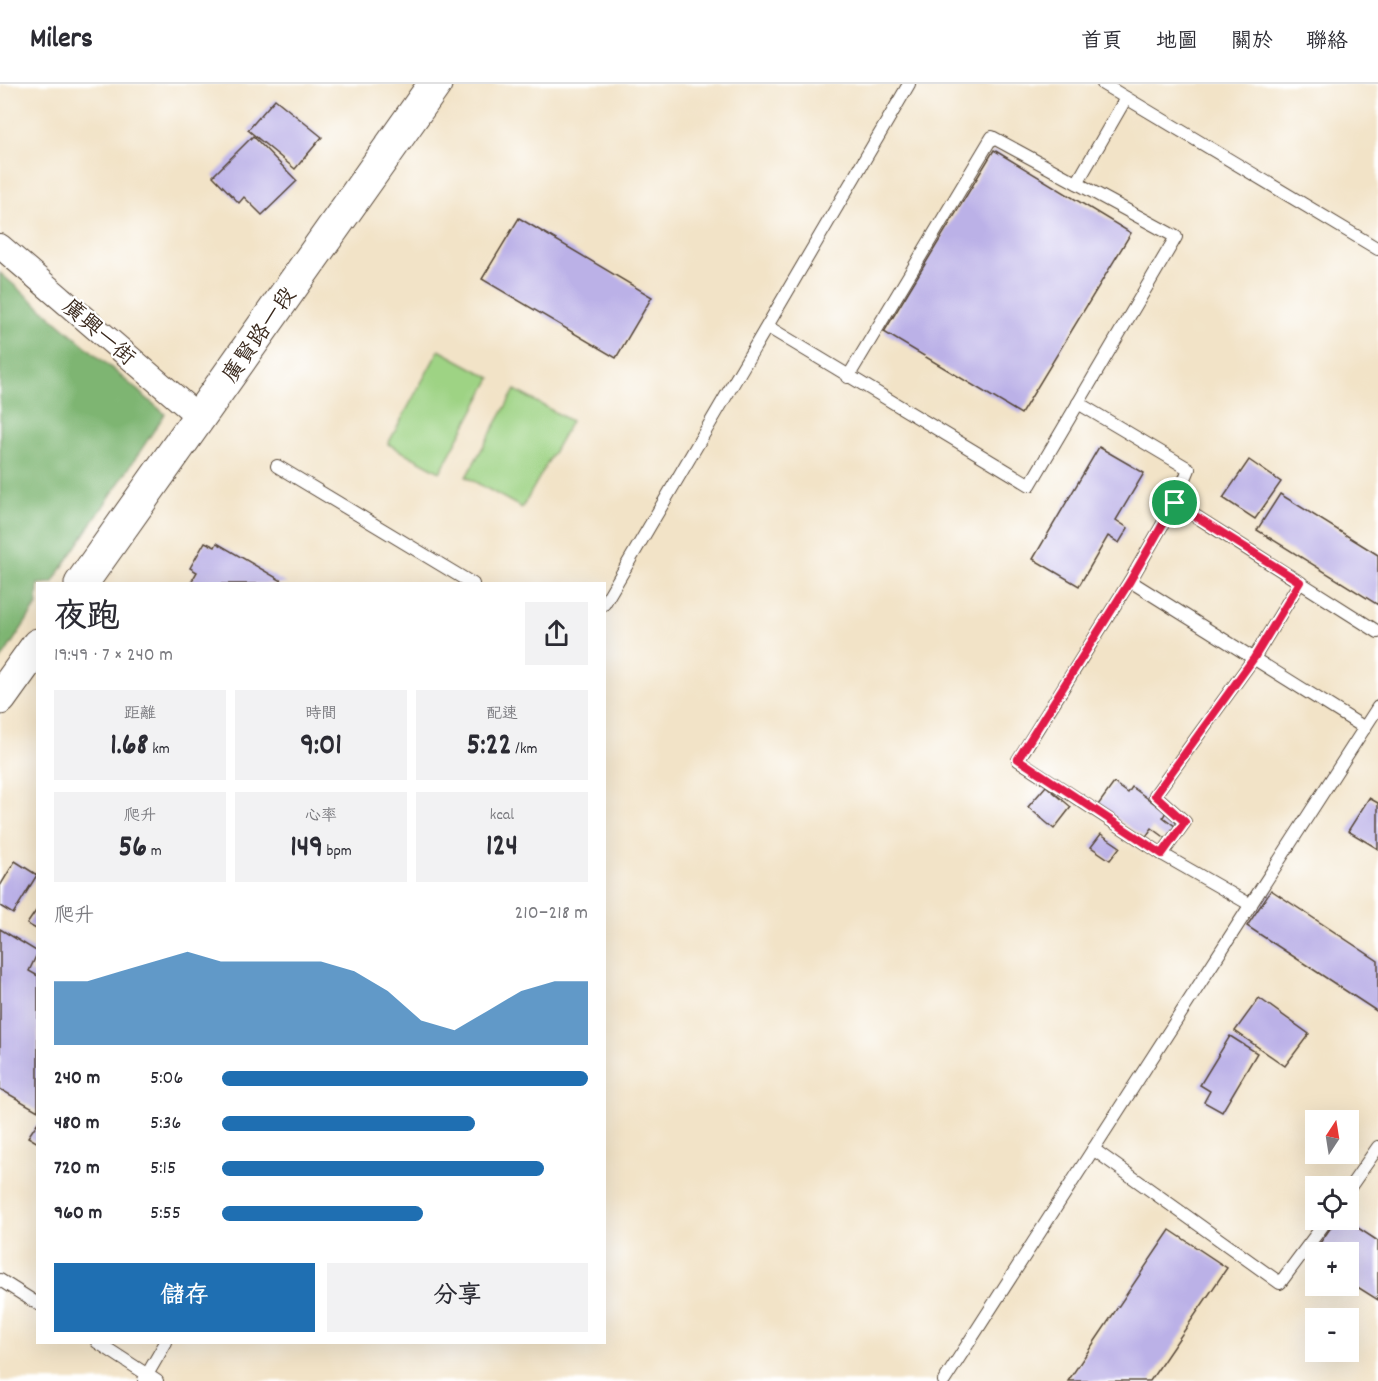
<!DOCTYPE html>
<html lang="zh-TW">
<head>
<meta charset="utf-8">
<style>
	:root { --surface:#fff; --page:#f2f2f3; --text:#2b2b33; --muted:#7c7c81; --line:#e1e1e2; --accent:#1f6fb2 }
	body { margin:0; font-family:Dekko,"LXGW WenKai TC",sans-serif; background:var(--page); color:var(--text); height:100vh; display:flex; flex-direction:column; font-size:22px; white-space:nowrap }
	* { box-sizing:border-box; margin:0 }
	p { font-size:20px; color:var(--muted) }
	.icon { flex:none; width:33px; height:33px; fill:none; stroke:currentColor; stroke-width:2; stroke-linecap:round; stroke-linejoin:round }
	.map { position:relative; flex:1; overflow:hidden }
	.drawer { position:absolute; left:36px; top:498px; width:570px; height:762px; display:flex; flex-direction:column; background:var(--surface); border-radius:0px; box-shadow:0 6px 24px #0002 }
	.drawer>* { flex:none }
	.needle { width:39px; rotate:12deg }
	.buttons { position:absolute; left:1305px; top:1026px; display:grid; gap:12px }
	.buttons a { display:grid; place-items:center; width:54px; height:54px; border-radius:0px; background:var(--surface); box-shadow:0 6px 24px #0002; font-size:30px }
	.pin { position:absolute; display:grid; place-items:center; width:51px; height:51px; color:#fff; margin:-26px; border:3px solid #fff; border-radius:50%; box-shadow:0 2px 6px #0007 }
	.round { display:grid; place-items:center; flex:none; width:63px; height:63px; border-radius:0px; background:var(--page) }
	.headline { display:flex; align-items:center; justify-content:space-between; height:102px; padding:0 18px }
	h1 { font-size:33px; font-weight:800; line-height:45px }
	.stats { display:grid; grid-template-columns:repeat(3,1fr); gap:9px; height:102px; padding:6px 18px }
	.stats div { display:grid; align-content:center; border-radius:0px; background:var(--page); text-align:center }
	.stats b { font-size:30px; font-weight:800 }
	.stats small { font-size:16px; font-weight:400 }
	.stats p { font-size:16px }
	.chart { height:168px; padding:12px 18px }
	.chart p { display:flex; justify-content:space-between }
	.chart svg { width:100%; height:108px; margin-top:6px; fill:var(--accent); opacity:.7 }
	.button { display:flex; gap:12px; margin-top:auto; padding:12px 18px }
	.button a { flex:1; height:69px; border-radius:0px; background:var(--accent); color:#fff; font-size:24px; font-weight:800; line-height:69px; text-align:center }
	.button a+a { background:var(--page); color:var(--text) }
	ul { padding:0 18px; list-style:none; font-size:20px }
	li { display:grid; grid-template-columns:96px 72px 1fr; align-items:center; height:45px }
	li i { height:15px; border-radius:8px; background:var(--accent) }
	header { display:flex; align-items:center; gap:36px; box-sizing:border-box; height:84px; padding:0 30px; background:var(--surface); border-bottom:2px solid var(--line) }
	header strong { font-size:28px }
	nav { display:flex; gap:33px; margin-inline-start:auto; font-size:21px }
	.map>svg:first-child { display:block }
	.green { fill:#9ed384; stroke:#6c7e51; stroke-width:1.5 }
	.forest { fill:#7eb572; stroke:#5c7048; stroke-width:1.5 }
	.building { fill:#bbb1e7 }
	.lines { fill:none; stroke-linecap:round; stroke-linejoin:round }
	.lane-casing { stroke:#564637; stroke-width:14 }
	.street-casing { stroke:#564637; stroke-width:26 }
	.secondary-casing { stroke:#564637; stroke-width:35 }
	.lane { stroke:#fff; stroke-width:12 }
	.street { stroke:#fff; stroke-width:24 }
	.secondary { stroke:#fff; stroke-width:33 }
	.route-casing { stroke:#fff; stroke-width:12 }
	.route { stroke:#e11d48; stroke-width:8 }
	.labels { text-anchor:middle; stroke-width:4.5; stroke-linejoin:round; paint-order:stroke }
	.street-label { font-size:22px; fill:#3b2a1e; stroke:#fff }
</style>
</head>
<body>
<header>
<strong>Milers</strong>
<nav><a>首頁</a><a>地圖</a><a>關於</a><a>聯絡</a></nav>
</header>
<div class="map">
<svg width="1378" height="1297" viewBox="0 0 1378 1297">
	<rect width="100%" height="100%" fill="#fff"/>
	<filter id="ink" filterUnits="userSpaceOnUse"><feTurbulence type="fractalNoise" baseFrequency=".0167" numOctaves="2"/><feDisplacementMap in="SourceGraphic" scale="12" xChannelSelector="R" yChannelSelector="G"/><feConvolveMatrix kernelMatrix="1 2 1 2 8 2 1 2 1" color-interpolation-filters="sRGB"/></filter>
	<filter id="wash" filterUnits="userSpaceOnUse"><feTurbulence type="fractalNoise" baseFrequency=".008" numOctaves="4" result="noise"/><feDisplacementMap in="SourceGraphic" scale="24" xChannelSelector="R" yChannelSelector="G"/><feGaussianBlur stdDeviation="1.35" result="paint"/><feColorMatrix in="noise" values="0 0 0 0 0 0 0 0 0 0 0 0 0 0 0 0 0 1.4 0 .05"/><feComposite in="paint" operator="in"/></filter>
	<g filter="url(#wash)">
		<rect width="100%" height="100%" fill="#f2e3c7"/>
		<g class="green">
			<polygon points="439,266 491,294 440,388 388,360"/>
			<polygon points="515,306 571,337 522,424 466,393"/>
		</g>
		<polygon class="forest" points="0,189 165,330 52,499 38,500 37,521 0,577"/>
		<g id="blocks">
			<g class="building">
				<polygon points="275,15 322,53 295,85 248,46"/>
				<polygon points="253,52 297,97 262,131 244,113 239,119 213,92"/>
				<polygon points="994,66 1131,149 1021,330 884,248"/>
				<polygon points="519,134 652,213 616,274 482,195"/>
				<polygon points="1099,363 1144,389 1116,436 1128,444 1119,459 1108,452 1079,502 1033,475"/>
				<polygon points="1249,376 1281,398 1255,435 1223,414"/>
				<polygon points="1280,410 1378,471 1378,521 1257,446"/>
				<polygon points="205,458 215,463 217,459 287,500 190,500 197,488 190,484"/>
				<polygon points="1114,699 1128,709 1132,703 1166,728 1163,733 1176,743 1167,755 1152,744 1145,754 1098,721"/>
				<polygon points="1046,702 1071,723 1054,745 1028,723"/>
				<polygon points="1369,714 1378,719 1378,765 1348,747"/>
				<polygon points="1101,750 1120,763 1110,776 1091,763"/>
				<polygon points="15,777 37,791 13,830 0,822 0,802"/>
				<polygon points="1271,806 1378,877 1378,928 1247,842"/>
				<polygon points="38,824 38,846 27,840"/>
				<polygon points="0,845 38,868 29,887 38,892 38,1027 0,1005"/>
				<polygon points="1259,914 1309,950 1285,982 1235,947"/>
				<polygon points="1230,952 1257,969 1222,1028 1204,1018 1210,1007 1200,1001"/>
				<polygon points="38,1038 38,1059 28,1053"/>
				<polygon points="1336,1136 1346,1136 1378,1157 1378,1216 1348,1197 1348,1168 1316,1168 1316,1175 1311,1172"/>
				<polygon points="1170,1146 1227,1184 1150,1297 1068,1297"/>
			</g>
		</g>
	</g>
	<g filter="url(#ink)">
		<use href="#blocks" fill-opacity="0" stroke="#564637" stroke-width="1.5"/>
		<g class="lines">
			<g class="lane-casing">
				<g id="lane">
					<polyline points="1103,0 1378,165"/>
					<polyline points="1077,99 1126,14"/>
					<polyline points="768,243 1030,401 1176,153 992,53 848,293"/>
					<polyline points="1078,319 1189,385 1175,419 1378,548"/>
					<polyline points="277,382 473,500"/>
					<polyline points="1130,497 1175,419"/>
					<polyline points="604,520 909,0"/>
					<polyline points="1162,770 1185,738 1155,711 1254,574 1300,498"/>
					<polyline points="1251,821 1162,770 1018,676 1130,497 1365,644"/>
					<polyline points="1093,1065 1280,1199 1327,1136"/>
					<polyline points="1348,1106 1378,1063"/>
					<polyline points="0,1196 38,1220"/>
					<polyline points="97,1258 157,1297"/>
					<polyline points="144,1296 166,1258"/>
					<polyline points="944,1297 1378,623"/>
				</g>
			</g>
			<g class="street-casing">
				<polyline id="street" points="0,162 199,333"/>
			</g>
			<g class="secondary-casing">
				<g id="secondary">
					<polyline points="81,500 435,0"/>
					<polyline points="0,614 38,561"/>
				</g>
			</g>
			<use href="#lane" class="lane"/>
			<use href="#street" class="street"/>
			<use href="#secondary" class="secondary"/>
		</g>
	</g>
	<g class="lines" filter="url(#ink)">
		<g class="route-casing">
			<polygon id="route" points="1175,419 1300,498 1254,574 1155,711 1185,738 1162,770 1018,675 1130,497"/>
		</g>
		<use href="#route" class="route"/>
	</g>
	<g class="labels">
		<g class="street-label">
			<text transform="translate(100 247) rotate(41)" y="8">廣興一街</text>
			<text transform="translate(258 250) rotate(-55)" y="8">廣賢路一段</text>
		</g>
	</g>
</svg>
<div class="buttons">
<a><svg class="needle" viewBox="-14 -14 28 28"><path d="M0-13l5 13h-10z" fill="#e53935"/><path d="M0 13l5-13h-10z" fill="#7c7c81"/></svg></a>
<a><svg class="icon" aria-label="locate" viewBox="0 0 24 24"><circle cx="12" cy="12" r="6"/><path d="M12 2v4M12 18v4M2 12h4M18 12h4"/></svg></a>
<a>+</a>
<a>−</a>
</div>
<div class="pin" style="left:1175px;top:419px;background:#1e9e55"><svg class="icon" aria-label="arrive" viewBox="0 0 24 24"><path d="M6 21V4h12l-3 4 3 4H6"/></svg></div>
<section class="drawer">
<div class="headline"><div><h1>夜跑</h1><p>19:49 · 7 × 240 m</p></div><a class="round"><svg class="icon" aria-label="share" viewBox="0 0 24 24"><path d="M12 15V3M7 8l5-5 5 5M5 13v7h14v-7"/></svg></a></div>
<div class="stats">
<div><p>距離</p><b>1.68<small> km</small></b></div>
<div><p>時間</p><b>9:01</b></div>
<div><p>配速</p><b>5:22<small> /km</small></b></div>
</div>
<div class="stats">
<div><p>爬升</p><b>56<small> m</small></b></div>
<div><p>心率</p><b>149<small> bpm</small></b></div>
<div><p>kcal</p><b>124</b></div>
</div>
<div class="chart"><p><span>爬升</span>210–218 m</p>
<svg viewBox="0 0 160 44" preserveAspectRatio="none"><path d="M0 44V18L10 18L20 14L30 10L40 6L50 10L60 10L70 10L80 10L90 14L100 22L110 34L120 38L130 30L140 22L150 18L160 18V44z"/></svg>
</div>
<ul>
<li><b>240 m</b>5:06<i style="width:100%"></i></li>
<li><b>480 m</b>5:36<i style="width:69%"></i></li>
<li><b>720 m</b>5:15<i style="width:88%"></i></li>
<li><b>960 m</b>5:55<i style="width:55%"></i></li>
</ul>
<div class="button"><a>儲存</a><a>分享</a></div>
</section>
</div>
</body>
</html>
